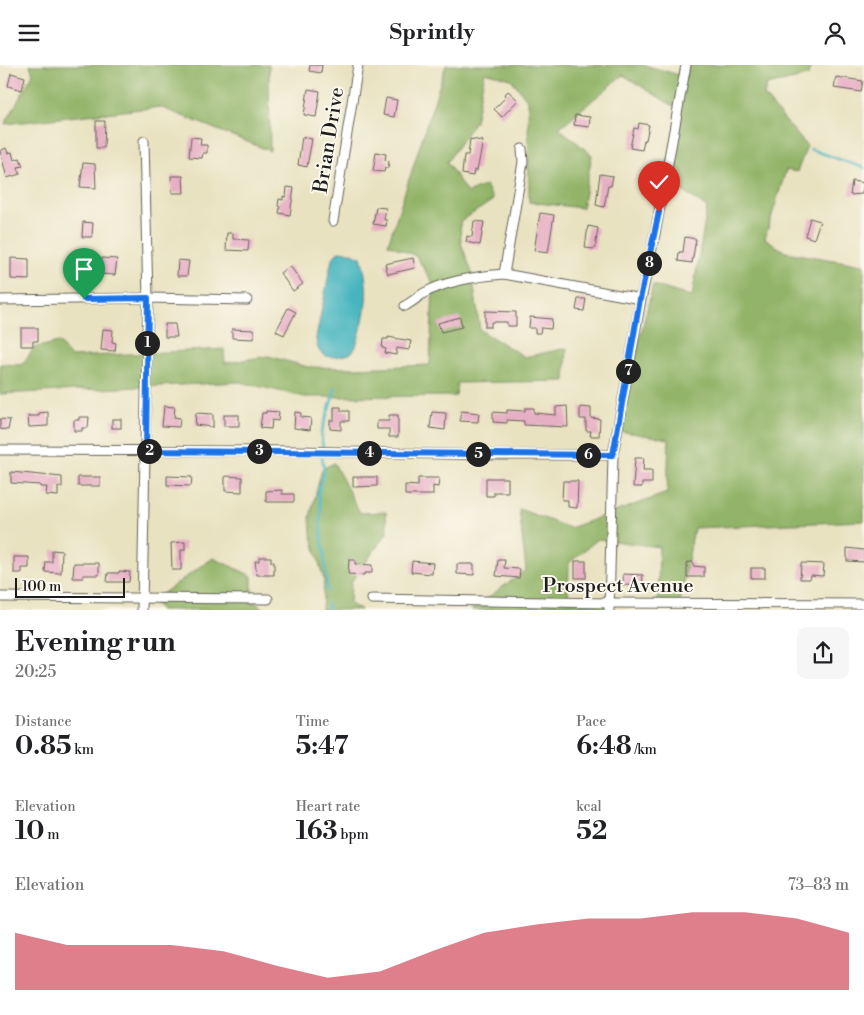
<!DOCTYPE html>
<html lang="en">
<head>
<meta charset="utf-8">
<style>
	:root { --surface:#fff; --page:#f6f6f6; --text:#202124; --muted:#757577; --accent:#d1495b }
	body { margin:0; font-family:"Libre Bodoni",serif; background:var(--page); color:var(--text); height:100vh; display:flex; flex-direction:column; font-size:19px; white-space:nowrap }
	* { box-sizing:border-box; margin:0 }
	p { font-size:16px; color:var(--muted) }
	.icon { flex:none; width:28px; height:28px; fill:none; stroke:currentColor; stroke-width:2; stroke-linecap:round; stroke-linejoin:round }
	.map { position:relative; height:545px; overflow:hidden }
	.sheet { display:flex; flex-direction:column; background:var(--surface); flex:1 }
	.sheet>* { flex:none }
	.scale { position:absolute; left:15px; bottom:12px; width:110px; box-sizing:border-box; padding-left:5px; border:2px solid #1c1c1c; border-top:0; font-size:14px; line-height:18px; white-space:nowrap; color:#1c1c1c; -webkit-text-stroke:4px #fbf7ec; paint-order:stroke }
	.pin { position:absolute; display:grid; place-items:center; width:42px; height:42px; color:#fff; margin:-51px -21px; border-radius:50% 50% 50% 0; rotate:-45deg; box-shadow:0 0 5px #0007 }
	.pin .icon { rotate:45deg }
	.km { position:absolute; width:25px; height:25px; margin:-12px; border-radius:50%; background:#222; color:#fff; font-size:14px; line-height:25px; text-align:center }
	.round { display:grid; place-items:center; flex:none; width:52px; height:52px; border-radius:10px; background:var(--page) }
	.summary { display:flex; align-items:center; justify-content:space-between; height:85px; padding:0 15px }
	h1 { font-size:28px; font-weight:700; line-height:38px }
	.figures { display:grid; grid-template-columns:repeat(3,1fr); gap:8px; height:85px; padding:5px 15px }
	.figures div { display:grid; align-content:center }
	.figures b { font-size:25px; font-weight:700 }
	.figures small { font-size:14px; font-weight:400 }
	.figures p { font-size:14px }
	.chart { height:140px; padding:10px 15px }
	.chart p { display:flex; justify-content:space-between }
	.chart svg { width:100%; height:90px; margin-top:5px; fill:var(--accent); opacity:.7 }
	header { display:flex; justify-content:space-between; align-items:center; height:65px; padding:0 15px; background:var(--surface); font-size:22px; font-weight:700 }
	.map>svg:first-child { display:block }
	.forest { fill:#92b468; stroke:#576842 }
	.water { fill:#46b5c0; stroke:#31686e }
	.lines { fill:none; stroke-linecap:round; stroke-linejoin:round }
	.stream { stroke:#46b5c0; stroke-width:2.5 }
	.building { fill:#e7afc4 }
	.minor-casing { stroke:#646156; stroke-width:11 }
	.minor { stroke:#fff; stroke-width:9 }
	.route-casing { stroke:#fff; stroke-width:10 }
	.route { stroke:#1a73e8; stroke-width:6 }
	.labels { text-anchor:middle; stroke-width:4; stroke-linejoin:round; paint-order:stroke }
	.street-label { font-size:20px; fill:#1c1c1c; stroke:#fbf7ec }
</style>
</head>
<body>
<header><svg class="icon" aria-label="menu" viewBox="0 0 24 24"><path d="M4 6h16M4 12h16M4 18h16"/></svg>Sprintly<svg class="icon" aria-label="person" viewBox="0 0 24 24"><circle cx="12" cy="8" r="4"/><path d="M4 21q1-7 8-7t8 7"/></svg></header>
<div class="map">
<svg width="864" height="545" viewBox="0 0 864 545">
	<rect width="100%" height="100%" fill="#fbf7ec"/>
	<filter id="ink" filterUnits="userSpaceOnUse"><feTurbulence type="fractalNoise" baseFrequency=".02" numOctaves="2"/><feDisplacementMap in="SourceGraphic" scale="10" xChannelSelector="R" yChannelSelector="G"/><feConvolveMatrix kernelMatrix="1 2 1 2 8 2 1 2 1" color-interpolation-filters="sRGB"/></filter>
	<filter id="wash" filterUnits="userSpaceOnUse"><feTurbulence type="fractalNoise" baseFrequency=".0096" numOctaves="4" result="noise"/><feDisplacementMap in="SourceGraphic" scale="20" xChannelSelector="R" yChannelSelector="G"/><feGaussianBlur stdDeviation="1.12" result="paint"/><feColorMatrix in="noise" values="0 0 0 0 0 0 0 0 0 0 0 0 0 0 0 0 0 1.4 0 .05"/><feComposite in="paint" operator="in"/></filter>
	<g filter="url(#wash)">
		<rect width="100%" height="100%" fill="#e9e2c1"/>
		<g class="forest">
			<polygon points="30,0 269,0 270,86 160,42 5,59 33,9"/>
			<polygon points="446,0 644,0 686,12 688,0 811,0 808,11 767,20 764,31 807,81 797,107 786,105 765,173 785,187 864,200 864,456 694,463 680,538 658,536 659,482 598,474 569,498 568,536 612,536 611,545 471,545 526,505 519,444 570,463 667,428 669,374 618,366 620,355 653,220 692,232 707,143 666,114 680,45 623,10 559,63 592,90 582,143 529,137 528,36 511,14 485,7 475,56 447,97 467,128 486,120 493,135 460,157 461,178 472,208 480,265 525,292 567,283 565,316 457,318 456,331 305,332 240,317 0,329 0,299 22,300 34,283 59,277 71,292 224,284 225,298 268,291 308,302 354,303 430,300 433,218 416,191 388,179"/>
			<polygon points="334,398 360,448 386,447 387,468 351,517 350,539 361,545 322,545 324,515 311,468 310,452 322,404"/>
			<polygon points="213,493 252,511 252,535 265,545 161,545 152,536"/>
		</g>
		<path class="water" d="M 339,186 L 350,187 L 361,192 C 371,227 366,250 355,284 L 350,289 C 332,293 317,296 316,273 L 332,194 Z"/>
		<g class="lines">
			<g class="stream">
				<polyline points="810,84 864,103"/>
				<polyline points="323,384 321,368 336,322"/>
				<polyline points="322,391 324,406 318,428 321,444 320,456 322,477 324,485 327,526"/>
				<polyline points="327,539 328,545"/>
			</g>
		</g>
		<g id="blocks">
			<g class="building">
				<polygon points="310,0 322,0 321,8 309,6"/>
				<polygon points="11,8 25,12 22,25 8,21"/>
				<polygon points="836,12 863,16 861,27 834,23"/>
				<polygon points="308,24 320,26 316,52 304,50"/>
				<polygon points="508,26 518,35 502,52 494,44 506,32 504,30"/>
				<polygon points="386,33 397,35 394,52 383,50"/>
				<polygon points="575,50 590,52 589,62 574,60"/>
				<polygon points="96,56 105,56 104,83 96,83"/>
				<polygon points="639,58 649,60 646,75 644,75 642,85 630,83 634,63 638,64"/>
				<polygon points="191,72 201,73 200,80 207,80 207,88 203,88 202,93 189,92"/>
				<polygon points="302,72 312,74 307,102 298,100"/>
				<polygon points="470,74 483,76 477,106 474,105 473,111 462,109 464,90 468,90"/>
				<polygon points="6,83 8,88 12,87 14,95 20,93 23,101 18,102 20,109 7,113 0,86"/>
				<polygon points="376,87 386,89 385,95 389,96 388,103 385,103 384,107 373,106"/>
				<polygon points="83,98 95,99 96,123 80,122"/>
				<polygon points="600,109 613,111 611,121 608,121 604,142 596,140"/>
				<polygon points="171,111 183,111 184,128 172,128"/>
				<polygon points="852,116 864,118 862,129 850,130"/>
				<polygon points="287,122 294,123 290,150 279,148 280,142 278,141 279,134 283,135 283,131 286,132"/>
				<polygon points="376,142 386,143 384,155 387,155 386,161 373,159"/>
				<polygon points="540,148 554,150 548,188 534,186"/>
				<polygon points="810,153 820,156 814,174 805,171"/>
				<polygon points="474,156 484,157 480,180 466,177 467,171 472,172"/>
				<polygon points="83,157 93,158 92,172 82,172"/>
				<polygon points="588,161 598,163 595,184 585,183"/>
				<polygon points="227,168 233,168 233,174 249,175 248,186 226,185"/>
				<polygon points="685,172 696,174 692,198 678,196 679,187 683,187"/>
				<polygon points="11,193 29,194 29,215 11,214"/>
				<polygon points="102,193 117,194 115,210 100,209"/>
				<polygon points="413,193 415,203 388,209 385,199"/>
				<polygon points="178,195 189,196 187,211 177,211"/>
				<polygon points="290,201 303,219 293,226 280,208"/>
				<polygon points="578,234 586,234 584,246 576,245"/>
				<polygon points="288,243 296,247 284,270 276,266"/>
				<polygon points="485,246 516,247 516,261 507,261 507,257 491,257 491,262 485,262"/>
				<polygon points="460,252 462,262 441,267 438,258"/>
				<polygon points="530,252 552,254 551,264 541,263 540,268 535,268 535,263 529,263"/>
				<polygon points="165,259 175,259 177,272 165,272"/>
				<polygon points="21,263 38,263 38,276 33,276 33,281 21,281"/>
				<polygon points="103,264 113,265 112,277 116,278 115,286 101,285"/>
				<polygon points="232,264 254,265 254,274 232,273"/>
				<polygon points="388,272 411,276 409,285 397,283 396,290 385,288 386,284 382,283 383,274 388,274"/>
				<polygon points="164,341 175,342 174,352 180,353 179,362 162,361"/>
				<polygon points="567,341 568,362 524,360 524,356 507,355 507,358 493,357 493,347 507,348 507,345 525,346 525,343 534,343 534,348 556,350 556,342"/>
				<polygon points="334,342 341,342 341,346 349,346 349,356 341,356 341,365 330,364 330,355 334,355"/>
				<polygon points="580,342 591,343 591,353 600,354 599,371 590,371 591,366 586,366 586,354 580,354"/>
				<polygon points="266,346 279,347 278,356 272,355 271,364 260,363 262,348 266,348"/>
				<polygon points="461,346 479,348 478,357 460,356"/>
				<polygon points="48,347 48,361 29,362 28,351 39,351 39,348"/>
				<polygon points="295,347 301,348 301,352 311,353 310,365 294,363"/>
				<polygon points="432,347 446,348 445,365 430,363"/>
				<polygon points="196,348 213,349 213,362 195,360"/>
				<rect x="224" y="350" width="15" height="11"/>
				<polygon points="389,350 398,350 398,372 389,372 389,364 377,364 377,356 389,356"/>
				<polygon points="79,352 89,352 88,363 82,363 82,366 74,366 74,355 79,355"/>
				<polygon points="0,354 10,355 8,365 0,364"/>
				<rect x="112" y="354" width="9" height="9"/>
				<polygon points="635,393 644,393 643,405 652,405 652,418 642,418 642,422 633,422"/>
				<polygon points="11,407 62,412 62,422 58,422 58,431 46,430 47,422 40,422 40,420 11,418"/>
				<polygon points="167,411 192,412 191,421 167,420"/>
				<polygon points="225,411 242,412 242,427 225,426"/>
				<rect x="78" y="412" width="22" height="9"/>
				<polygon points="353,412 377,412 377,421 353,422"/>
				<polygon points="418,413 439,413 438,422 433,421 433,430 405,430 405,420 418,421"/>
				<polygon points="486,413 508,413 508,427 494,427 494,431 486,431"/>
				<polygon points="563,416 578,416 577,443 568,442 568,435 562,435"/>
				<polygon points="282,425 282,429 294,429 294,437 266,437 266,426"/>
				<polygon points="185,477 185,485 181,485 181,505 172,505 171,478"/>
				<polygon points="847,483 864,485 864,497 847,496"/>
				<polygon points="52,485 62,486 61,508 45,507 46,497 52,497"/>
				<polygon points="14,492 29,492 29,503 22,503 22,508 14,508"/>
				<polygon points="259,492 271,492 271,497 274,497 274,510 257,510 255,496 259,496"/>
				<polygon points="349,495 355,495 355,499 372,500 372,508 364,508 364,510 348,509"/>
				<polygon points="498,495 505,495 504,503 520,504 519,513 496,511"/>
				<polygon points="412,496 433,498 432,509 411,507"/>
				<rect x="575" y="496" width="11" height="17"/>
				<polygon points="687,497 693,497 693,501 704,502 704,512 687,512"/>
				<polygon points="74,498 99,498 99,510 83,510 83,513 73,513"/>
				<polygon points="801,498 824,499 823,511 811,510 810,514 800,514"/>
				<polygon points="457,499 474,499 474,510 457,509"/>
				<rect x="751" y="503" width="14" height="10"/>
				<polygon points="119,506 130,507 129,517 107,517 108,508 119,508"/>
				<polygon points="623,509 643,510 642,521 623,520"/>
			</g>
		</g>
	</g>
	<g filter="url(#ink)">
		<use href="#blocks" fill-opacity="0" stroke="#646156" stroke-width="1"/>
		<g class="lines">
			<g class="minor-casing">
				<g id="minor">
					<polyline points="333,156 358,0"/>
					<polyline points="504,209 523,97 522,84"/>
					<polyline points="0,235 148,233 247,235"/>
					<path d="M 405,241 C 412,237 418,232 424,228 C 448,215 478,211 504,209 L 641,234"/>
					<polyline points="0,385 295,386 490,390 613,390"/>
					<polyline points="0,532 268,534"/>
					<polyline points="372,534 609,538 864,539"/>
					<polyline points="142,545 148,233 144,76"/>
					<polyline points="609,545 613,390 641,234 655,169 686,0"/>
				</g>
			</g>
			<use href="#minor" class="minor"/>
		</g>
	</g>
	<g class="lines" filter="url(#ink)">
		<g class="route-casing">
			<polyline id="route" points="84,234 148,233 146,386 613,390 640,234 659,147"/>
		</g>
		<use href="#route" class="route"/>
	</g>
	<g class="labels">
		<g class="street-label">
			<text transform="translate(328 75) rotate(-81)" y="7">Brian Drive</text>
			<text x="618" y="527">Prospect Avenue</text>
		</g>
	</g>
</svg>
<div class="scale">100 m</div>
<div class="pin" style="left:84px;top:234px;background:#1e9e55"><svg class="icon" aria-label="arrive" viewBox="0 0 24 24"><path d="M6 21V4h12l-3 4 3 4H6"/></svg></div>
<div class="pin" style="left:659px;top:147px;background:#d93025"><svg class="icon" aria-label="check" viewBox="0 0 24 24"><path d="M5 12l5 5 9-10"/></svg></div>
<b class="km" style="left:147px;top:278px">1</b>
<b class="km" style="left:149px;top:386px">2</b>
<b class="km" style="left:259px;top:386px">3</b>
<b class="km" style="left:369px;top:388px">4</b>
<b class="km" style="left:478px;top:389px">5</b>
<b class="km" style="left:588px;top:390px">6</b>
<b class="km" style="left:628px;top:306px">7</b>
<b class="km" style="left:649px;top:198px">8</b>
</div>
<section class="sheet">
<div class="summary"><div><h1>Evening run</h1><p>20:25</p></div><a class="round"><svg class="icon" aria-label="share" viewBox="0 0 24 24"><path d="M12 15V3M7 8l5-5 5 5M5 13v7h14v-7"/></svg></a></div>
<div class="figures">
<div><p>Distance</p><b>0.85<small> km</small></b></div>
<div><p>Time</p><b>5:47</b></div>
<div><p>Pace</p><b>6:48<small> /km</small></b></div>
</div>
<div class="figures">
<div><p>Elevation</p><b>10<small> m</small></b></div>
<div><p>Heart rate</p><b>163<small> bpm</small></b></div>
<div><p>kcal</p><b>52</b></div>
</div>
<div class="chart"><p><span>Elevation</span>73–83 m</p>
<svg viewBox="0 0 160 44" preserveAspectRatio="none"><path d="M0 44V16L10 22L20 22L30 22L40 25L50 32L60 38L70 35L80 25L90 16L100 12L110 9L120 9L130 6L140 6L150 9L160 16V44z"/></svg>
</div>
</section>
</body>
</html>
